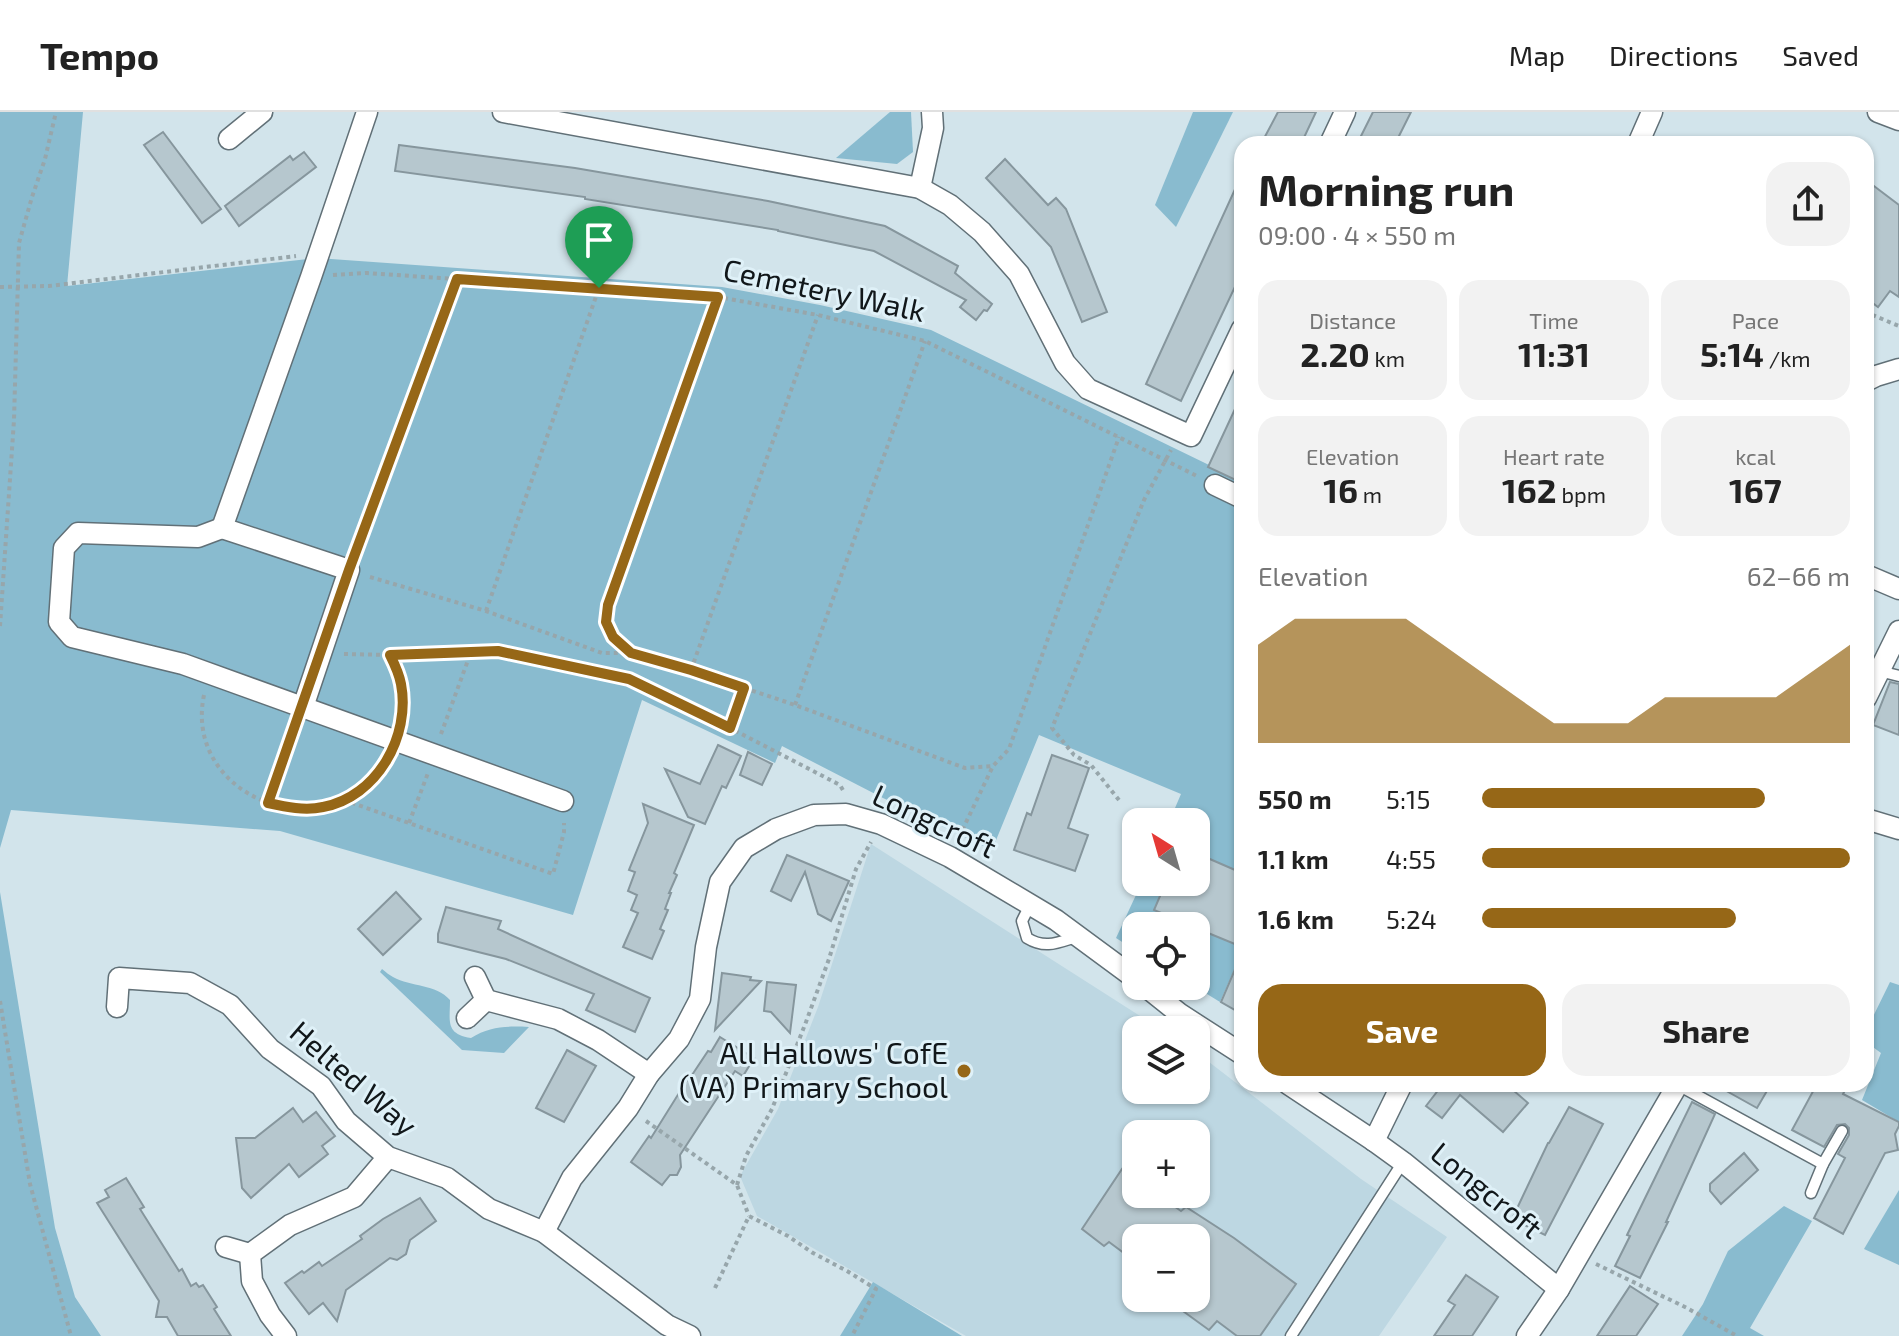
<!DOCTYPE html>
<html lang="en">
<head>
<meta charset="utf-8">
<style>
	:root { --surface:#fff; --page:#f2f2f2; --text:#222; --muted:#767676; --line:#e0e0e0; --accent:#966717 }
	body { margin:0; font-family:"Exo 2",sans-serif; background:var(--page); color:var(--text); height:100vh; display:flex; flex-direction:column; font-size:30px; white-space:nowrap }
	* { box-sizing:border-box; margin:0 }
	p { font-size:26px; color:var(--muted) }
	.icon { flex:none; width:44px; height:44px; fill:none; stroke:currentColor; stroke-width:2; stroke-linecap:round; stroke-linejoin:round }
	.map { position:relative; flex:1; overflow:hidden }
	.sheet { position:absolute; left:1234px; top:24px; width:640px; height:956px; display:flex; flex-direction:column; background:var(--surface); border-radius:24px; box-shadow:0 2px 6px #0004 }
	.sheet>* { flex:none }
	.needle { width:52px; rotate:323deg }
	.tools { position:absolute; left:1122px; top:696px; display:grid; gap:16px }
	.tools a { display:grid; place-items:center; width:88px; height:88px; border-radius:16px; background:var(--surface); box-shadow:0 2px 6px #0004; font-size:40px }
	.pin { position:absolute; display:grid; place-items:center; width:68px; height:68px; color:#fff; margin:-82px -34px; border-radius:50% 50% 50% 0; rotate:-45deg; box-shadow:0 0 8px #0007 }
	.pin .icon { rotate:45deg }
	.round { display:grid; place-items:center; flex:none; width:84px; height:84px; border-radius:24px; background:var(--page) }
	.head { display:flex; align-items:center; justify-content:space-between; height:136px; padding:0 24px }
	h1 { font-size:44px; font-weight:700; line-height:60px }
	.metrics { display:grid; grid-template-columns:repeat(3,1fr); gap:12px; height:136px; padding:8px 24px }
	.metrics div { display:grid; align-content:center; border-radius:20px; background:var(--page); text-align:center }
	.metrics b { font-size:34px; font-weight:700 }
	.metrics small { font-size:22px; font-weight:400 }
	.metrics p { font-size:22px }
	.chart { height:224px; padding:16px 24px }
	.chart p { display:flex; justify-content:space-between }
	.chart svg { width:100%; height:144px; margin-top:8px; fill:var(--accent); opacity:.7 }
	.primary-button { display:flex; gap:16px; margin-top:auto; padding:16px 24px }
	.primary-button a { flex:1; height:92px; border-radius:24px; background:var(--accent); color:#fff; font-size:32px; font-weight:700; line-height:92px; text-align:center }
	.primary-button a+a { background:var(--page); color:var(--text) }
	ul { padding:0 24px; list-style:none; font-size:26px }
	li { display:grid; grid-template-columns:128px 96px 1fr; align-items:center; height:60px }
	li i { height:20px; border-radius:10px; background:var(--accent) }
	header { display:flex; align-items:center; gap:48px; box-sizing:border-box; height:112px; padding:0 40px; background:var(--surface); border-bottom:2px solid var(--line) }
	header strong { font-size:38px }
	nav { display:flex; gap:44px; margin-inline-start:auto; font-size:28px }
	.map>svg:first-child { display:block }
	.built { fill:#bdd7e2; fill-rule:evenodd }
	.green { fill:#89bbcf }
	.building { fill:#b6c7ce; stroke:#86969d; stroke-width:2 }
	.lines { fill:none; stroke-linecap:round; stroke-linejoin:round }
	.lane-casing { stroke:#617077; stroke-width:13 }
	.street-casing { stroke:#617077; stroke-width:23 }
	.path { stroke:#97a6ab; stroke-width:4; stroke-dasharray:4 4; stroke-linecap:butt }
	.lane { stroke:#fff; stroke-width:10 }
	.street { stroke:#fff; stroke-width:20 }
	.route-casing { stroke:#fff; stroke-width:16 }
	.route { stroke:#966717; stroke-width:10 }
	.poi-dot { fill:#966717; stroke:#dff1f8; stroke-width:3 }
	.labels { text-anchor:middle; stroke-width:6; stroke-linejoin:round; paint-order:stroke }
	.street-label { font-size:30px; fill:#11171a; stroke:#dff1f8 }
	.poi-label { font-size:30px; fill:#11171a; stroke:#dff1f8; text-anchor:end }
</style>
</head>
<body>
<header>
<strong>Tempo</strong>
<nav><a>Map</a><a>Directions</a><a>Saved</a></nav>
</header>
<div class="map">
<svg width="1899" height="1224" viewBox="0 0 1899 1224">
	<rect width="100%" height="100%" fill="#d2e4eb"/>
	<path class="built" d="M 871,732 L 1162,918 L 1136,918 L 1136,978 L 1196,978 L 1196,940 L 1361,1067 L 1447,1125 L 1379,1224 L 966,1224 L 757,1104 L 740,1064 L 778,997 L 818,895 ZM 1136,1022 L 1196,1022 L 1196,1082 L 1136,1082 ZM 1136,1126 L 1196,1126 L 1196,1186 L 1136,1186 Z"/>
	<g class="green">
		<polygon points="0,0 83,0 67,174 317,146 722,175 820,193 931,218 1242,369 1242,840 1220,890 1194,874 1196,874 1196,814 1136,814 1136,839 1116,826 1142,770 1196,770 1196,710 1169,710 1181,682 1039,623 992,738 883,686 782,634 775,651 642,588 573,803 280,719 11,698 0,736"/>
		<polygon points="890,0 911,0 913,40 897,52 836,46"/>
		<polygon points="1193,0 1233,0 1176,115 1155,93"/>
		<polygon points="0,780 55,1116 75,1185 101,1224 0,1224"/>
		<path d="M 382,857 C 386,860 389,863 393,865 C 411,875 436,872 450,888 C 450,909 445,922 471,926 C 490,914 507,914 529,915 L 504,941 L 462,938 L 380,860 Z"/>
		<polygon points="1890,870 1899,873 1899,1010 1862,988 1881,941 1866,930 1866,919"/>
		<polygon points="1899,1078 1899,1153 1864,1137"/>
		<polygon points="1784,1094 1812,1109 1750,1216 1764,1224 1682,1224 1703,1192 1728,1139"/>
		<polygon points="873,1170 962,1224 840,1224"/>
	</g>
	<g class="building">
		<polygon points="1278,0 1316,0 1301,32 1261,32"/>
		<polygon points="1373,0 1411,0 1395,32 1357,32"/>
		<polygon points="163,20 221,97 202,111 144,33"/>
		<polygon points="399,33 575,56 768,89 885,114 958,154 955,161 992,192 987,199 984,198 976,208 960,195 966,188 874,139 778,119 778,118 585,87 585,85 395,59"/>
		<polygon points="304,40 316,55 239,114 225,94 290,44 293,48"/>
		<polygon points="1005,47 1048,93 1056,86 1066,97 1107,200 1082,210 1051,135 986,66"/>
		<polygon points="1242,62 1242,160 1181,289 1146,272"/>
		<polygon points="1866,68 1899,93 1899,185 1890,179 1878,195 1866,186"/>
		<polygon points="1242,282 1242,371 1208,355"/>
		<polygon points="1890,570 1899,572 1899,623 1873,613"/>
		<polygon points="718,633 741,644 726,676 722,674 705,712 688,705 665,657 700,672"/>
		<polygon points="748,640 772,652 762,673 740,663"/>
		<polygon points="1052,643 1089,656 1068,716 1088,723 1075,759 1014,738 1027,701 1031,703"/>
		<polygon points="643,692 694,713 674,761 677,763 669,781 671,781 665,797 668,798 660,817 664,819 652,847 623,835 638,801 631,798 637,783 628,779 635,760 629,758 648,711"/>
		<polygon points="1196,741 1242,761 1242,835 1196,816 1196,814 1192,814 1154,798 1166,770 1196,770"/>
		<polygon points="787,743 849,769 831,809 818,802 805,760 791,789 771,779"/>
		<polygon points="396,780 421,807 383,843 358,817"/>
		<polygon points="446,795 501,809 498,817 650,886 635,920 586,898 594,882 506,847 438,830 438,822"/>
		<polygon points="1242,841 1242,902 1221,890"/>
		<polygon points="722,861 751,865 750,868 761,869 715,918"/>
		<polygon points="767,870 796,873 790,921 771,900 764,899"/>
		<polygon points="720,925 754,946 743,964 735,959 680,1043 681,1055 677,1063 670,1063 662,1073 631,1050 649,1024 651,1026 689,965 690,966 708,939 711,940"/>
		<polygon points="567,938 596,954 564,1010 536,996"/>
		<polygon points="1443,972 1506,972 1528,991 1503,1020 1460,983 1442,1006 1426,994"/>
		<polygon points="1714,972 1771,972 1757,996"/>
		<polygon points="1817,972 1848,972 1843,982 1899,1010 1899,1014 1895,1022 1898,1038 1885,1041 1843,1122 1814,1106 1845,1046 1838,1042 1849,1023 1849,1016 1845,1012 1837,1013 1824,1035 1792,1018"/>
		<polygon points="1692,990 1715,1002 1666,1110 1668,1110 1640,1166 1615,1154 1630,1124 1627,1123"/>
		<polygon points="1569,995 1603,1012 1545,1123 1512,1107 1548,1031 1549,1031"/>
		<polygon points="293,996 303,1010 316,1000 335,1024 322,1034 328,1042 299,1065 289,1052 251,1086 242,1076 236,1026 255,1026"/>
		<polygon points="1744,1041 1758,1058 1721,1092 1710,1079 1710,1072"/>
		<polygon points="1122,1057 1136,1067 1136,1082 1157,1082 1181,1099 1186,1095 1234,1126 1296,1172 1260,1224 1237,1224 1217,1209 1209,1218 1165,1186 1196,1186 1196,1126 1136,1126 1136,1150 1109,1130 1104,1134 1082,1117"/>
		<polygon points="126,1066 144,1095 140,1097 179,1159 182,1157 191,1174 196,1171 199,1175 203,1173 217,1195 214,1197 231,1224 178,1224 167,1205 156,1205 159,1189 97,1091 109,1085 105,1078"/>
		<polygon points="420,1086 436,1109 410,1128 406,1142 397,1148 390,1146 346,1178 337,1209 323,1191 309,1202 285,1171 302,1159 304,1161 319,1150 322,1154 362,1127 360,1124 383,1107"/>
		<polygon points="1466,1163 1498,1185 1472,1224 1434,1224 1455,1193 1448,1189"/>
		<polygon points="1630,1174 1658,1192 1636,1224 1597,1224"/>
	</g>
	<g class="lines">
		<g class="lane-casing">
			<g id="lane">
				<polyline points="1879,559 1899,564"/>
				<path d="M 1030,793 L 1022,809 L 1027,826 C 1045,837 1057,831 1076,825"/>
				<polyline points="1678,973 1823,1052 1842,1019"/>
				<polyline points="1811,1081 1823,1052"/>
				<polyline points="1291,1224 1403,1050"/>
			</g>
		</g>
		<g class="street-casing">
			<g id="street">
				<polyline points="503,0 920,76 950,93 982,120 1019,162 1065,251 1088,277 1191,324 1242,217"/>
				<polyline points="1878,0 1899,8"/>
				<polyline points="229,27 262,0"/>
				<polyline points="1330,32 1345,0"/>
				<polyline points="1638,32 1652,0"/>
				<polyline points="920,76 933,16 932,0"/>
				<polyline points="1866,269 1876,264 1899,257"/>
				<polyline points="1215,373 1242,386"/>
				<polyline points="222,416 198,425 78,421 64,436 59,510 72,525 183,552 563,689"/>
				<polyline points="1866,463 1899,477"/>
				<polyline points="1866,586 1899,519"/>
				<polyline points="303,595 349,458 222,416 311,165 367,0"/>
				<polyline points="1866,707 1899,717"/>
				<polyline points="475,865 486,888"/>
				<polyline points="1145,874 1180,902 1242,942"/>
				<polyline points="486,888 558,907 598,928 649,962"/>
				<polyline points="117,895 119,866 190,871 230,893 270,937 321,974 346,1009 388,1045 447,1066 489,1097 544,1120 667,1213 690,1224"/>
				<polyline points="467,906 486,888"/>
				<polyline points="1288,972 1374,1029 1403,1050 1559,1177"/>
				<polyline points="1374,1029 1402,972"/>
				<polyline points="544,1120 572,1066 628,996 649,962 679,927 700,887 706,835 720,770 744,736 776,717 814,703 846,702 881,712 950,745 1056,808 1136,867"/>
				<polyline points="226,1135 250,1142"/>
				<polyline points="286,1224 270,1203 252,1169 250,1142 290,1113 354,1085 388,1045"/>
				<polyline points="1527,1224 1559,1177 1678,972"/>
			</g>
		</g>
		<g class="path">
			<polyline points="333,163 367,161 718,185 818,203 925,229 1199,365"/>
			<polyline points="0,175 49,174 296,144"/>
			<polyline points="1866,198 1870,202 1899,214"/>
			<polyline points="357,437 457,167"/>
			<polyline points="370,465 486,499 602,541 631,541 691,558 795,593 965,656 993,654 1009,637 1119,325"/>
			<polyline points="486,499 599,176"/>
			<polyline points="0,514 14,308 19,131 32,85 45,47 56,0"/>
			<path d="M 630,539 C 611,524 605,518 608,493 L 718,185"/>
			<path d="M 344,542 L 390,543 C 401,566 404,585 400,609"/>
			<polyline points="390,543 498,539 629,567 730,616"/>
			<polyline points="691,558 818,203"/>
			<polyline points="744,576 730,616 840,673 844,680"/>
			<path d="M 204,583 C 182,687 332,743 387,648"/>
			<polyline points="795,593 925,229"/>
			<polyline points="441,622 471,540"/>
			<polyline points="344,688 553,762 564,720 564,711"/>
			<polyline points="1119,688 1091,653 1074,643 1052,616 1144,388 1171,338"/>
			<polyline points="268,691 295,616"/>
			<polyline points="409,711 428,661"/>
			<polyline points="959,725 993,654"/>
			<polyline points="0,889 30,1072 71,1224"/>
			<polyline points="646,1009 737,1073 749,1104"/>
			<polyline points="737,1073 746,1044 772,997 806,910 829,847 856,757 871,730"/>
			<polyline points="1596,1152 1687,1196 1737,1224"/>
			<polyline points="715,1176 749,1104 788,1124 813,1141 847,1159 876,1177 852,1224"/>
		</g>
		<use href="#lane" class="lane"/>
		<use href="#street" class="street"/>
	</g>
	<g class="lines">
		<g class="route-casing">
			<path id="route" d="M 457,167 L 718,185 L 608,493 L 606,510 L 613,525 L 631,541 L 691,558 L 744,576 L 730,616 L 629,567 L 498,539 L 390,543 C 395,553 399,561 401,572 C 411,624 377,685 323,695 C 305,699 286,695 268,691 L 349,458 Z"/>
		</g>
		<use href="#route" class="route"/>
	</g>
	<circle class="poi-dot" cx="964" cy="959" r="8"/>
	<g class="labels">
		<g class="street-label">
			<text transform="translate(824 179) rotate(12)" y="10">Cemetery Walk</text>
			<text transform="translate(934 710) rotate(25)" y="10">Longcroft</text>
			<text transform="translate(353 967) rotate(41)" y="10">Helted Way</text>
			<text transform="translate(1486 1079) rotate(39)" y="10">Longcroft</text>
		</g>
		<g class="poi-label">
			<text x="948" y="952">All Hallows' CofE<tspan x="948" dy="34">(VA) Primary School</tspan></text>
		</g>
	</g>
</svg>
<div class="tools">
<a><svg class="needle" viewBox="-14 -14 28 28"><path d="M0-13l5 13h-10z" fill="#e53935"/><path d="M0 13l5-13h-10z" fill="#767676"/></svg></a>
<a><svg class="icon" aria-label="locate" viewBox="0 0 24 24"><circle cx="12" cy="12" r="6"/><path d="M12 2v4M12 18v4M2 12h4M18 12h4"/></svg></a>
<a><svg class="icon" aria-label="layers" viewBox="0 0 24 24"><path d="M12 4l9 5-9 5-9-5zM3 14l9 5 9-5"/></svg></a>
<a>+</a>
<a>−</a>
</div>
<div class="pin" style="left:599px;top:176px;background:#1e9e55"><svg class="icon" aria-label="arrive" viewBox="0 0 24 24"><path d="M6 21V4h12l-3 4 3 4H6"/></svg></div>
<section class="sheet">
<div class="head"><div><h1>Morning run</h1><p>09:00 · 4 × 550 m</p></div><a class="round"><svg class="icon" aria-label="share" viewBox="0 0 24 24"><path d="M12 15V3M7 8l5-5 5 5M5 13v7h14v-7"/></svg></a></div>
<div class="metrics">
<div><p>Distance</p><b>2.20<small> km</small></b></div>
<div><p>Time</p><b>11:31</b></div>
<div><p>Pace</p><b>5:14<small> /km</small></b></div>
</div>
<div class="metrics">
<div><p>Elevation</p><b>16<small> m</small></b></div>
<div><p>Heart rate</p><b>162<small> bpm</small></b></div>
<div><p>kcal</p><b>167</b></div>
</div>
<div class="chart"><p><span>Elevation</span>62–66 m</p>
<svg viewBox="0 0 160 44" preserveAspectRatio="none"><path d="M0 44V14L10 6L20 6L30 6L40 6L50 14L60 22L70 30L80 38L90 38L100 38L110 30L120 30L130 30L140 30L150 22L160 14V44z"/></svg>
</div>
<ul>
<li><b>550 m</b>5:15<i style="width:77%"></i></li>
<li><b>1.1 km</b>4:55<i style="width:100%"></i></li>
<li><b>1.6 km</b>5:24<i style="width:69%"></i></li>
</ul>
<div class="primary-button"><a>Save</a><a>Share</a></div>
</section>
</div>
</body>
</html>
